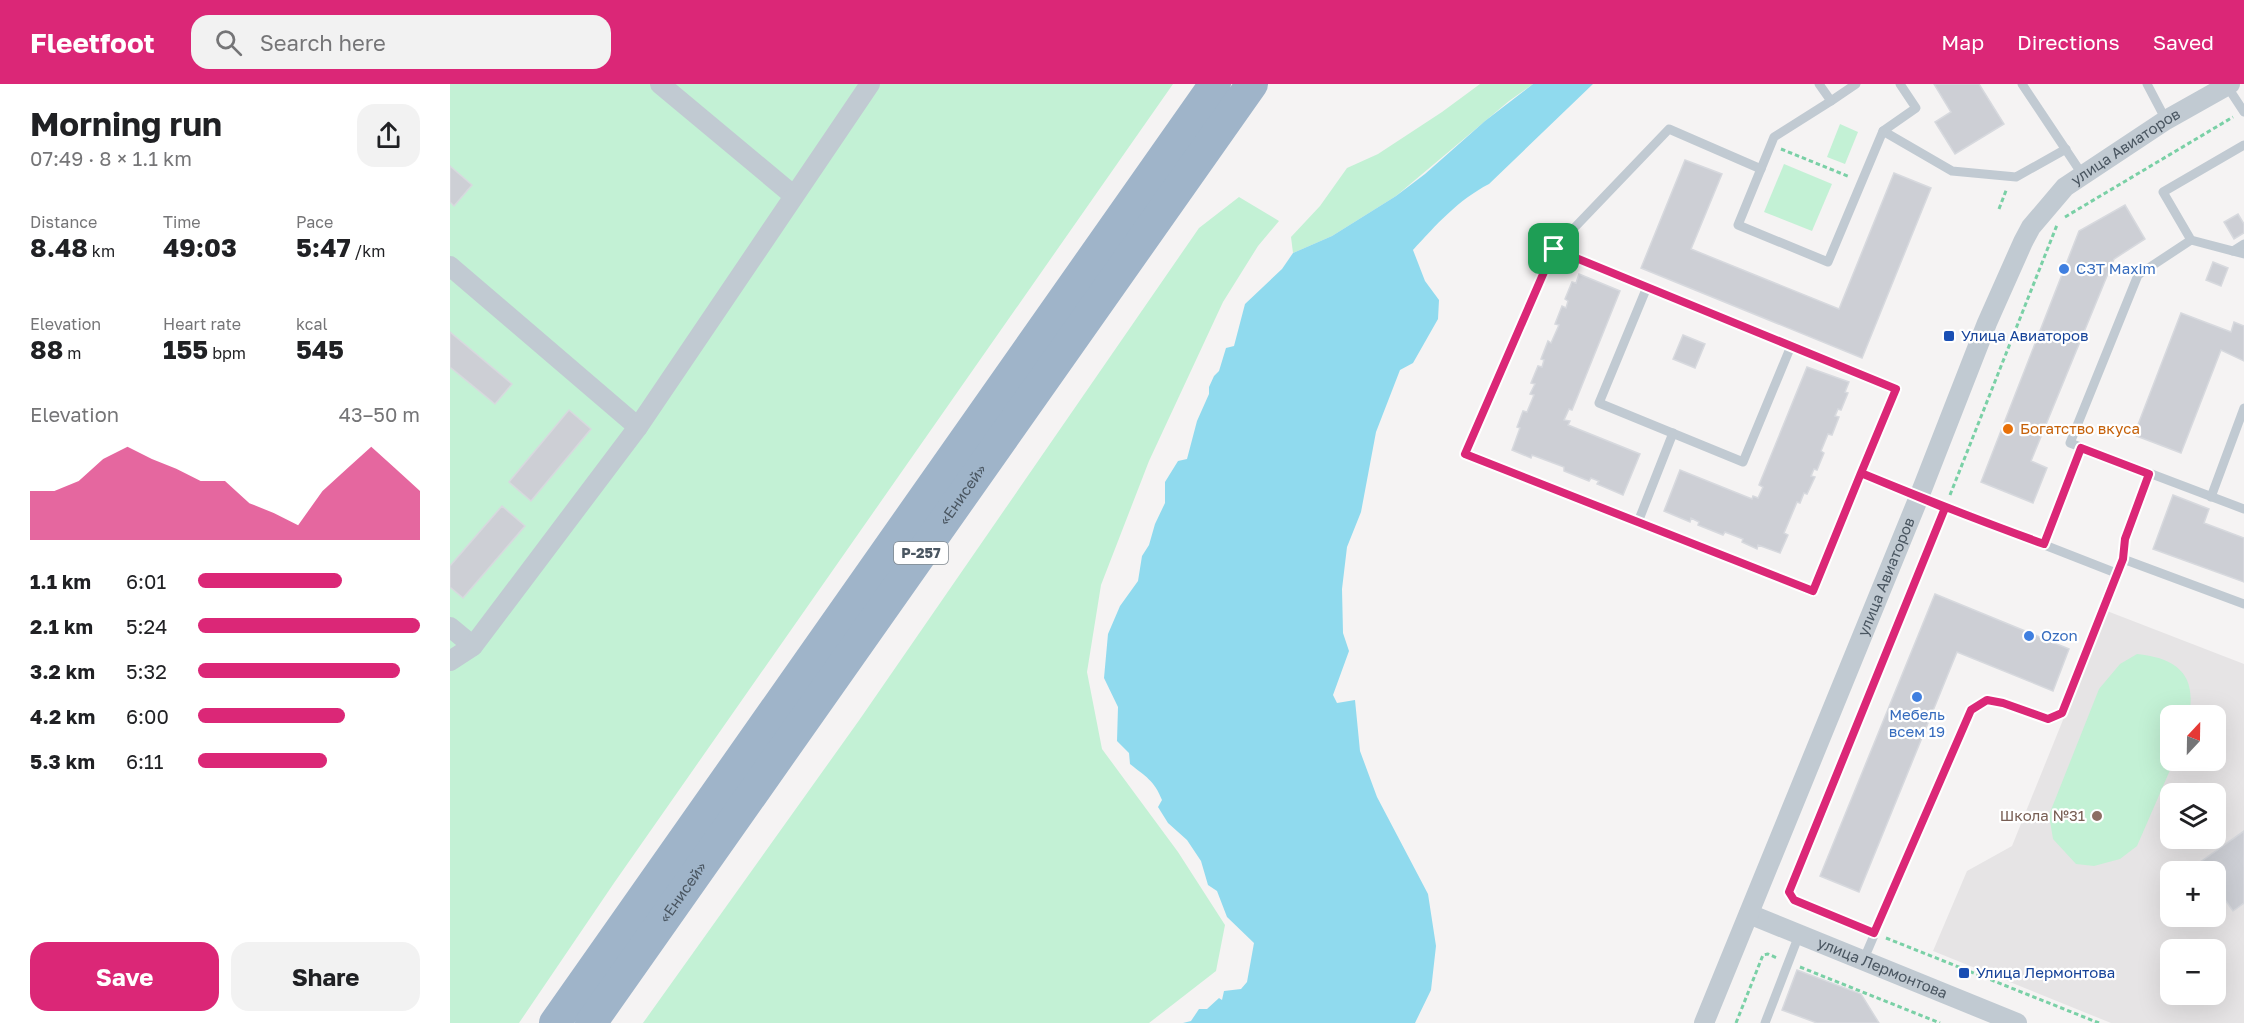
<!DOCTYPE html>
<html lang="en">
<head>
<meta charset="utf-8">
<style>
	:root { --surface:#fff; --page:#f2f2f2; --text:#202124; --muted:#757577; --accent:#db2777 }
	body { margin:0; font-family:"Golos Text",sans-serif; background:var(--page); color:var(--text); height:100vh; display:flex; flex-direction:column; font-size:22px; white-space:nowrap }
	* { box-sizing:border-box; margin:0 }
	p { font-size:20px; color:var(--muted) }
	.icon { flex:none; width:33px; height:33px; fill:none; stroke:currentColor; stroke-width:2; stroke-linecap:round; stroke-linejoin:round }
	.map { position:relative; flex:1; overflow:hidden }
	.drawer { display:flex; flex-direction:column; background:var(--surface); width:450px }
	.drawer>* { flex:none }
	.needle { width:39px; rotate:22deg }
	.controls { position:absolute; left:1710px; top:621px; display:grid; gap:12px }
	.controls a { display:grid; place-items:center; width:66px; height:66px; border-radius:12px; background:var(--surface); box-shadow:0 6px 24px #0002; font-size:30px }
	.pin { position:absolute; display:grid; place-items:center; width:51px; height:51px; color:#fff; margin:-26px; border-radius:12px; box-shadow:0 3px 9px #0006 }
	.round { display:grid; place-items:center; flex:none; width:63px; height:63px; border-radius:18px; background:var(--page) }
	.head { display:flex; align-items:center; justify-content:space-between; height:102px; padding:0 30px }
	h1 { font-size:33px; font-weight:700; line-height:45px }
	.stats { display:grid; grid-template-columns:repeat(3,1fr); gap:9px; height:102px; padding:6px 30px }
	.stats div { display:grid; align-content:center }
	.stats b { font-size:26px; font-weight:700 }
	.stats small { font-size:16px; font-weight:400 }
	.stats p { font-size:16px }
	.chart { height:168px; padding:12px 30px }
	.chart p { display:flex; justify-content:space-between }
	.chart svg { width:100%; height:108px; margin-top:6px; fill:var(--accent); opacity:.7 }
	.cta { display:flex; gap:12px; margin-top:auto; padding:12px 30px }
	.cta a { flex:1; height:69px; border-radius:18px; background:var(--accent); color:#fff; font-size:24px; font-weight:700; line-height:69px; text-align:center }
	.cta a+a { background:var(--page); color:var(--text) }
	ul { padding:0 30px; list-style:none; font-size:20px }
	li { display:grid; grid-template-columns:96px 72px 1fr; align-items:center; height:45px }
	li i { height:15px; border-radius:8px; background:var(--accent) }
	header { display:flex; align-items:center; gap:36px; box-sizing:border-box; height:84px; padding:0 30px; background:var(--accent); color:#fff }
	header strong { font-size:28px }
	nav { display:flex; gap:33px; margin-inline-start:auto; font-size:21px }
	.search { width:420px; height:54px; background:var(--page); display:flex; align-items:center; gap:15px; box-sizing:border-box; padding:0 21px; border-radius:18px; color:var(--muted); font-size:22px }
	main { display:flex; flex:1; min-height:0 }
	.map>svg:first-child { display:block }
	.education { fill:#e6e4e5; fill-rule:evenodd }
	.green { fill:#c3f1d5 }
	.water { fill:#90daee }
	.building { fill:#cdcfd5; stroke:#d7d9de; stroke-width:1.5 }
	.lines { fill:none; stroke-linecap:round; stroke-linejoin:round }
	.path { stroke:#7ad0a6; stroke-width:3; stroke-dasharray:4.5 3; stroke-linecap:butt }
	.service { stroke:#c1cad2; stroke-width:9 }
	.minor { stroke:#c1cad2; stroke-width:20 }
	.trunk { stroke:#9fb4c9; stroke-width:32 }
	.route-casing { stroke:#fff; stroke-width:12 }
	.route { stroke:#db2777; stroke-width:8 }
	.shop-dot { fill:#3f7fe0; stroke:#fff; stroke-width:2 }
	.transit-dot { fill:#1a4fb4; stroke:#fff; stroke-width:2 }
	.food-dot { fill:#e8710a; stroke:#fff; stroke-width:2 }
	.education-dot { fill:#8d6e63; stroke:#fff; stroke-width:2 }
	.labels { text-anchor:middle; stroke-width:4.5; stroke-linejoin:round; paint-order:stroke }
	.shield { fill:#fff; stroke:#808990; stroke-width:1.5 }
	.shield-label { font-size:14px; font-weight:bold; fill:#4a5661 }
	.street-label { font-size:15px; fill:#4a5661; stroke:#fff }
	.shop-label { font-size:15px; fill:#366cbe; stroke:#fff; text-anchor:start }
	.transit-label { font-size:15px; fill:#164399; stroke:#fff; text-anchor:start }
	.food-label { font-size:15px; fill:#c56008; stroke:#fff; text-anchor:start }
	.education-label { font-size:15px; fill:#785e54; stroke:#fff; text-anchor:end }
</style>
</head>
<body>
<header>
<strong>Fleetfoot</strong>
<div class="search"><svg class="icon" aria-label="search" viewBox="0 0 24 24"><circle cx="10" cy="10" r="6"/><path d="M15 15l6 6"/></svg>Search here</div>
<nav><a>Map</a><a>Directions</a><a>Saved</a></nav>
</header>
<main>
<section class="drawer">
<div class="head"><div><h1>Morning run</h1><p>07:49 · 8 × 1.1 km</p></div><a class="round"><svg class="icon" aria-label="share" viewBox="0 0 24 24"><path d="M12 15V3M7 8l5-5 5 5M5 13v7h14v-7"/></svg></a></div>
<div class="stats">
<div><p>Distance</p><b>8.48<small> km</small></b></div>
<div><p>Time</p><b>49:03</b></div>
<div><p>Pace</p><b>5:47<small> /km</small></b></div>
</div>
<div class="stats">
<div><p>Elevation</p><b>88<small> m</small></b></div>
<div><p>Heart rate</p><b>155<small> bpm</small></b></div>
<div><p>kcal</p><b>545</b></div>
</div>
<div class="chart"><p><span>Elevation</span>43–50 m</p>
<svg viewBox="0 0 160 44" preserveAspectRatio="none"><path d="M0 44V24L10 24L20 20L30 11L40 6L50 11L60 15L70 20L80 20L90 29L100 33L110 38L120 24L130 15L140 6L150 15L160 24V44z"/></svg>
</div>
<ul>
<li><b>1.1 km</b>6:01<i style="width:65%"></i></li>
<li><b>2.1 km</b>5:24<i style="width:100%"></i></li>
<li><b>3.2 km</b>5:32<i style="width:91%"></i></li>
<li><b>4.2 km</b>6:00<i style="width:66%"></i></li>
<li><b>5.3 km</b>6:11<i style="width:58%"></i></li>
</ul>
<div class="cta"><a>Save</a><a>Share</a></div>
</section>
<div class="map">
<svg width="1794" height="939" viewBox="0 0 1794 939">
	<rect width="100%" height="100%" fill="#f5f3f3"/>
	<path class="education" d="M 1657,527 L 1794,580 L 1794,939 L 1661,939 L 1483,867 L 1517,787 L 1562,762 ZM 1720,632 L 1766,632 L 1766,676 L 1720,676 ZM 1720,710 L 1766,710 L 1766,754 L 1720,754 ZM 1720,788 L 1766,788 L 1766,832 L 1720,832 ZM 1720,866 L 1766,866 L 1766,910 L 1720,910 Z"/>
	<g class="green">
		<polygon points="0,0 723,0 164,799 69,939 0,939"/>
		<polygon points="1030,0 1083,0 1059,17 946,112 882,152 843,169 841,153 870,122 897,84 928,70 992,28"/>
		<polygon points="1390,40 1408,48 1395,80 1377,73"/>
		<polygon points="1334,80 1382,100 1362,147 1314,128"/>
		<polygon points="789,113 829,137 808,162 773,218 699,377 651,501 637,588 652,665 728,768 775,841 766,887 699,939 193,939 410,635 749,144"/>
		<path d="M 1687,570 C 1726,574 1747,590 1739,631 L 1720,632 L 1720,676 L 1724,677 L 1687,762 L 1670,775 L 1644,782 L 1626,780 L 1603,755 L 1599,731 L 1649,605 L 1670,580 Z"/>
	</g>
	<path class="water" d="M 1083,0 L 1143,0 L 1039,100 C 1008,116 986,141 963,166 L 975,197 L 989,216 L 988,235 L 963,279 L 950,286 L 926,348 L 911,428 L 897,463 L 892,505 L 893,549 L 899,567 L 883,611 L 887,619 L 905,616 L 910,667 L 927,713 L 978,810 L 986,862 L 981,906 L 965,939 L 733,939 L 741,937 L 749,925 L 757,925 L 769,914 L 772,916 L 774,907 L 791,905 L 797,898 L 804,859 L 777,833 L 767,807 L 758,801 L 751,777 L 737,756 L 718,739 L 708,723 L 712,716 C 704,696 696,693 680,680 L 679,669 L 667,657 L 668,623 L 654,594 L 658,550 L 670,522 L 688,497 L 692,472 L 699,461 L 705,440 L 715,419 L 715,398 L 728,377 L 737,375 L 747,337 L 759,310 L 759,303 L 764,292 L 769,287 L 776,264 L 784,262 L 795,220 L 832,185 L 843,169 L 882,152 L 946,112 L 975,90 L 1035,37 Z"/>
	<g class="building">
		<polygon points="1484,0 1529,0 1554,40 1505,70 1485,38 1501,28"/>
		<polygon points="1235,76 1272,90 1241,165 1389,225 1444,89 1481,104 1412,274 1191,184"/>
		<polygon points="0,82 22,101 4,122 0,118"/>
		<polygon points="1675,121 1695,155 1664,175 1581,377 1597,384 1583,419 1531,398 1629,147"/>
		<polygon points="1788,130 1794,140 1794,149 1784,155 1774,138"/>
		<polygon points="1763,178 1778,184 1771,202 1756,196"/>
		<polygon points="1129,190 1170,207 1122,326 1119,325 1114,336 1120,337 1118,341 1190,370 1173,411 1147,400 1149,397 1141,394 1139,397 1114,387 1114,383 1082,371 1081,374 1062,366 1070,344 1067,343 1073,327 1077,328 1084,311 1080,310 1085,300 1081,299 1088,282 1092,283 1094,276 1091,275 1098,257 1101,259 1109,241 1105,240 1112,222 1116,224 1118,217 1115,215 1122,198 1126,199"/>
		<polygon points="1731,229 1781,248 1784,238 1794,242 1794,277 1771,266 1731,369 1684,351"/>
		<polygon points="0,248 62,300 45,320 0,283"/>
		<polygon points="1233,251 1255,260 1245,284 1223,275"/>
		<polygon points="1357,283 1399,298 1395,308 1398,309 1391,326 1388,325 1385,332 1389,333 1382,351 1378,350 1371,367 1374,369 1367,386 1364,385 1361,392 1365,393 1357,410 1354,409 1350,419 1347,418 1334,449 1338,451 1330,469 1308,461 1307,465 1292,458 1293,455 1275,448 1273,451 1248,441 1249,438 1241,434 1240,438 1214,427 1230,386 1302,415 1303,412 1308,414 1313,403 1309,401"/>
		<polygon points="119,326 141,345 81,417 59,398"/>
		<polygon points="1723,411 1759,425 1754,439 1794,454 1794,498 1703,465"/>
		<polygon points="52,422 75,442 13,514 0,503 0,482"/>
		<polygon points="1485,510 1619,565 1603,607 1507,568 1409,808 1370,792"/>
		<polygon points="1794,747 1794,819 1783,827 1766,803 1766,788 1755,788 1749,779"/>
		<polygon points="1347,886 1411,910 1429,939 1367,939 1332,926"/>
	</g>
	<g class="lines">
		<g class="path">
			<polyline points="1331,65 1400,93"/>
			<polyline points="1549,125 1557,104"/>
			<polyline points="1615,133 1783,33"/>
			<polyline points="1500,411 1607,141"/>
			<polyline points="1413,845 1344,816 1339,808 1491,434"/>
			<polyline points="1436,854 1649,939"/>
			<polyline points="1350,883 1490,939"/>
			<polyline points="1286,939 1313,871 1318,870 1327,874"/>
		</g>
		<g class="service">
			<polyline points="1369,0 1381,17 1406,0"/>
			<polyline points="1450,0 1466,24 1433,47 1502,87 1566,93 1616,65"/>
			<polyline points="1572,0 1632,90"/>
			<polyline points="1697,0 1716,36"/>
			<polyline points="1777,2 1794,28"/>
			<polyline points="1381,17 1324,53 1288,141 1378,178 1433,47"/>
			<polyline points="1794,61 1713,108 1741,156 1794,170"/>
			<polyline points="1311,85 1219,45 1104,165 1015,370 1363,507 1411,389"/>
			<polyline points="1741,156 1688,191 1620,359 1794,425"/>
			<polyline points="1104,165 1446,305 1411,389 1666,489 1673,475 1794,520"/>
			<polyline points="1783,167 1794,160"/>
			<polyline points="1197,203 1149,319 1293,378 1341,262"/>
			<polyline points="1761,413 1794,324"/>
			<polyline points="1188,438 1223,349"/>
			<polyline points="1594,460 1631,364"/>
			<polyline points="1673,475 1675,455 1699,390"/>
			<polyline points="1413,877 1521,626 1537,616 1553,619 1598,635 1612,629 1666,489"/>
			<polyline points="1315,939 1349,851"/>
		</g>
		<g class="minor">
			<polyline points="210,0 343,111"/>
			<polyline points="0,182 188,343"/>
			<polyline points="0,543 23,562"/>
			<polyline points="0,577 23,562 188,343 420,0"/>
			<path id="s1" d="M 1299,830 L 1567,939"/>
			<path id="s2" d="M 1254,939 L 1469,413 L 1537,239 L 1573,158 L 1581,143 L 1615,103 L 1716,36 L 1780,0"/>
		</g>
		<g class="trunk">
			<polyline points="105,939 765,0"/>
			<path id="s3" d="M 141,939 L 802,0"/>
		</g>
	</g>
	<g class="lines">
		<g class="route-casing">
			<path id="route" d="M 1104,165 L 1015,370 L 1363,507 L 1411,389 L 1495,424 L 1339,808 L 1344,816 L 1424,849 L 1521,626 L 1537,616 L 1553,619 L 1598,635 L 1612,629 L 1673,475 L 1675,455 L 1699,390 L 1631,364 L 1594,460 C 1533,438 1472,414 1411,389 L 1446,305 L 1104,165"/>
		</g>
		<use href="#route" class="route"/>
	</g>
	<g class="shop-dot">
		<circle cx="1614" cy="185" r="6"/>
		<circle cx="1579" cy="552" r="6"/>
		<circle cx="1467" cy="613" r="6"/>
	</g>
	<g class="transit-dot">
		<rect x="1493" y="246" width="12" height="12" rx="3"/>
		<rect x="1508" y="883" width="12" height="12" rx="3"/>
	</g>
	<circle class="food-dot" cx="1558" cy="345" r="6"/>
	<circle class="education-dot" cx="1647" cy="732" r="6"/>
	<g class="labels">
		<rect class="shield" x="444" y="458" width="54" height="22" rx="4.5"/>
		<g class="shield-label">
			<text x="471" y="474">Р-257</text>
		</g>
		<g class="street-label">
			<text dy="5" stroke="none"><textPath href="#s2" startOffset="986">улица Авиаторов</textPath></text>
			<text dy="5" stroke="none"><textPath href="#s3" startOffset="646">«Енисей»</textPath></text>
			<text dy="5" stroke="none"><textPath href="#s2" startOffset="482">улица Авиаторов</textPath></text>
			<text dy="5" stroke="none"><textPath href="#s3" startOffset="160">«Енисей»</textPath></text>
			<text dy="5" stroke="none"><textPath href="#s1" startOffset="144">улица Лермонтова</textPath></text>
		</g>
		<g class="shop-label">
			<text x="1626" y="190">СЗТ Maxim</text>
			<text x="1591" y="557">Ozon</text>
			<text x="1467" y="636" text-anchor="middle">Мебель<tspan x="1467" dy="17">всем 19</tspan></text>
		</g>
		<g class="transit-label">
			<text x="1511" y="257">Улица Авиаторов</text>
			<text x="1526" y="894">Улица Лермонтова</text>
		</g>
		<g class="food-label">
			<text x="1570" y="350">Богатство вкуса</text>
		</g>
		<g class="education-label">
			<text x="1635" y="737">Школа №31</text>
		</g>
	</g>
</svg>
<div class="controls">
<a><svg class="needle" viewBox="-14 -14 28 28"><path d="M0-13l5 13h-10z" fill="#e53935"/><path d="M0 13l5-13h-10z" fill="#757577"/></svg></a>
<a><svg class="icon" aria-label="layers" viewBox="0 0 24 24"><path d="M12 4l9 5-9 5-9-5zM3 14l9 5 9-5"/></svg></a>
<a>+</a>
<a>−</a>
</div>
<div class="pin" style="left:1104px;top:165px;background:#1e9e55"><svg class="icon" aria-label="arrive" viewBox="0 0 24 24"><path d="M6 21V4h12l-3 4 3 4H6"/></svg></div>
</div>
</main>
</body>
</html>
